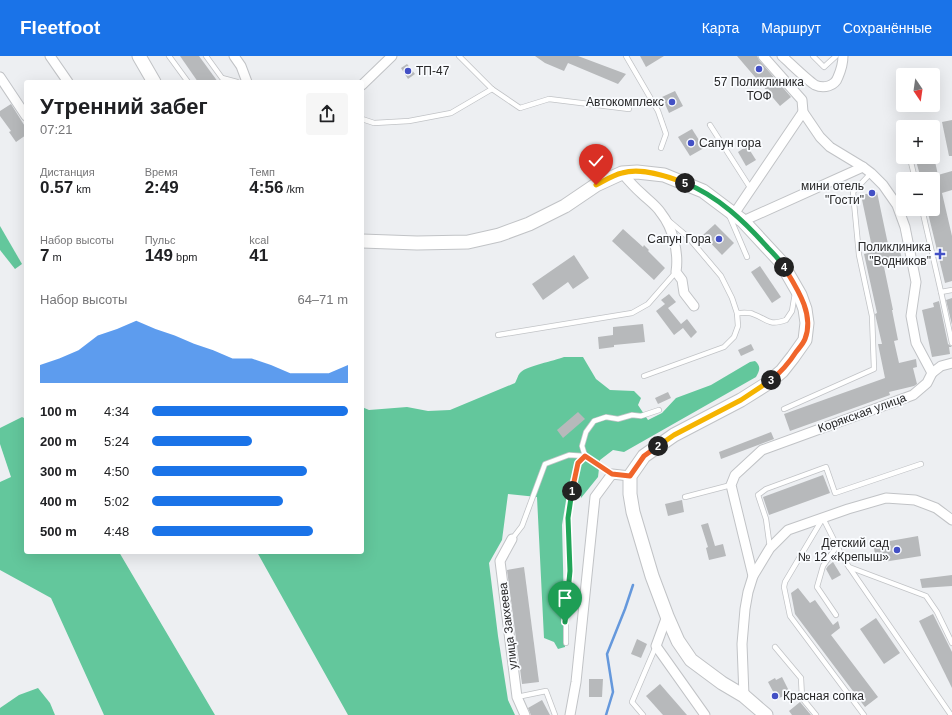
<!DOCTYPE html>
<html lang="ru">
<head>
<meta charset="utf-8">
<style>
	:root { --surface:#fff; --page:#f6f6f6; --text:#202124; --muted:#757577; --accent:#1a73e8 }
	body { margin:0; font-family:Arial,sans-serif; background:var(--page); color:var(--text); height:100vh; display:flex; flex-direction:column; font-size:15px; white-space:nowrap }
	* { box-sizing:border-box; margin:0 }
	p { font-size:13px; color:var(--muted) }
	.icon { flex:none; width:22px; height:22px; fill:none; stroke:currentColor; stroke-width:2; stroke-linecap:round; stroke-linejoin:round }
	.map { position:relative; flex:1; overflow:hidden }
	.sheet { position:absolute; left:24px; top:24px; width:340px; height:474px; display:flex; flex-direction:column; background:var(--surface); border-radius:4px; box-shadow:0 4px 16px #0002 }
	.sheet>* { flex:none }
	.needle { width:26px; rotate:167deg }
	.tools { position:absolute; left:896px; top:12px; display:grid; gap:8px }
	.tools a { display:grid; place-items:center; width:44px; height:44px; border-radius:4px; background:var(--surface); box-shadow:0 4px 16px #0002; font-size:20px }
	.pin { position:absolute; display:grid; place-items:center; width:34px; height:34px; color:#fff; margin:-41px -17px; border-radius:50% 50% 50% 0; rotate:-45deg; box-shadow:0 0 4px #0007 }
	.pin .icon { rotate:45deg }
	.km { position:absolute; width:20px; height:20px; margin:-10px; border-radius:50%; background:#222; color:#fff; font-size:11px; line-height:20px; text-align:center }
	.round { display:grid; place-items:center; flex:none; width:42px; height:42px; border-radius:4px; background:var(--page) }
	.summary { display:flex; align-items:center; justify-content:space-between; height:68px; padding:0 16px }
	h1 { font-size:22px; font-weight:700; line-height:30px }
	.metrics { display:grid; grid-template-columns:repeat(3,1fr); gap:6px; height:68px; padding:4px 16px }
	.metrics div { display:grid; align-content:center }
	.metrics b { font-size:17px; font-weight:700 }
	.metrics small { font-size:11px; font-weight:400 }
	.metrics p { font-size:11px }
	.chart { height:112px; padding:8px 16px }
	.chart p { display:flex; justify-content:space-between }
	.chart svg { width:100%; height:72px; margin-top:4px; fill:var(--accent); opacity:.7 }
	ul { padding:0 16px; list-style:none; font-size:13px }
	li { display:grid; grid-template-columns:64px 48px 1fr; align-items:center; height:30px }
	li i { height:10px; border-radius:5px; background:var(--accent) }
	header { display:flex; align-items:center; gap:24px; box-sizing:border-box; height:56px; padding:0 20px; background:var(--accent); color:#fff }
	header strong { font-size:19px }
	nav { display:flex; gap:22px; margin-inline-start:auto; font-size:14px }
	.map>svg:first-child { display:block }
	.forest { fill:#63c79c }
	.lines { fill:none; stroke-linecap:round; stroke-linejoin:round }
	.stream { stroke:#6598dc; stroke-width:2.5 }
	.building { fill:#b7b9bb }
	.service-casing { stroke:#c1c3c6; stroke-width:6 }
	.minor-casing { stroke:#c1c3c6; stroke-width:11 }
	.secondary-casing { stroke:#c1c3c6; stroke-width:15 }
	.service { stroke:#fff; stroke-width:4.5 }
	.minor { stroke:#fff; stroke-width:9 }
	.secondary { stroke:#fff; stroke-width:13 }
	.split-1-casing { stroke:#fff; stroke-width:8 }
	.split-2-casing { stroke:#fff; stroke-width:8 }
	.split-3-casing { stroke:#fff; stroke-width:8 }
	.split-4-casing { stroke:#fff; stroke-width:8 }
	.split-5-casing { stroke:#fff; stroke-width:8 }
	.split-6-casing { stroke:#fff; stroke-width:8 }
	.split-1 { stroke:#22a559; stroke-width:5 }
	.split-2 { stroke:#f0652b; stroke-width:5 }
	.split-3 { stroke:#f5b400; stroke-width:5 }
	.split-4 { stroke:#f0652b; stroke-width:5 }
	.split-5 { stroke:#22a559; stroke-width:5 }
	.split-6 { stroke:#f5b400; stroke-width:5 }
	.poi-dot { fill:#4350c5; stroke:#fafcff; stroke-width:1.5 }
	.labels { text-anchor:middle; stroke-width:3.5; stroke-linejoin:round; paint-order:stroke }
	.poi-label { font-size:12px; fill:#272728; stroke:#fafcff; text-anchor:end }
	.street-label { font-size:12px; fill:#272728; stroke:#fafcff }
</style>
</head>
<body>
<header>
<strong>Fleetfoot</strong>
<nav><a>Карта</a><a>Маршрут</a><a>Сохранённые</a></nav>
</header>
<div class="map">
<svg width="952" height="659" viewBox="0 0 952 659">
	<rect width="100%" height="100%" fill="#edeff2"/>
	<g class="forest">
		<polygon points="0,170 22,208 15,213 0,194"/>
		<path d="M 564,301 L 583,301 L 596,323 L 610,334 L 634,335 L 641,342 L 638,349 L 648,364 L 662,357 L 676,342 L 711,329 L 750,306 L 755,305 C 761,310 760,314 756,321 L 624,396 L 613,394 L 600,404 L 598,421 L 581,442 L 579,427 L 569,426 L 562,469 L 565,591 L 558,593 L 554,586 L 544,582 L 537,441 L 508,438 L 502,484 L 489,507 L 498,580 L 508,644 L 515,659 L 348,659 L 257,496 L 362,496 L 362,351 L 369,354 L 407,351 L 428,355 L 450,354 L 515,327 C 517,324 518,318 521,316 C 527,310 554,305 564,301 Z"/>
		<polygon points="22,361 26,363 26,496 119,496 215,659 104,659 51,542 0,514 0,426 11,421 0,388 0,372"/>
		<polygon points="38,632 50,647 55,659 0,659 0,652 19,639"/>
	</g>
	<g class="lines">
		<polyline class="stream" points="606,659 613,636 607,598 625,553 633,529"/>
	</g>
	<g class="building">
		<polygon points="180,0 199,0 218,26 198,26"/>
		<polygon points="535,0 578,0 626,18 618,28 568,7 564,15 545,7"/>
		<polygon points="640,0 664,0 646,11"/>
		<polygon points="737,0 757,0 759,4 791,41 780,50"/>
		<polygon points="407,8 415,18 408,23 401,12"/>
		<polygon points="675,35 683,50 669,57 662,41"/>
		<polygon points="11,48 26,72 26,79 16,86 9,76 11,75 0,60 0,55"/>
		<polygon points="952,64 952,100 949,100 942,66"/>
		<polygon points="692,73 704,92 690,100 678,81"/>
		<polygon points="747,90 756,104 746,110 738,96"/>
		<polygon points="915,101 934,101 938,119 952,115 952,134 942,137 952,180 952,225 945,227 927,153 933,153 933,123 921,123"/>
		<polygon points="877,136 889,193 899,191 903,207 884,211 893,254 892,254 898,284 894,285 899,307 916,303 917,311 913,312 917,328 914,330 889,336 890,339 790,375 784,358 885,322 878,288 882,288 875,258 877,257 864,198 873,196 861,139"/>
		<polygon points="715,168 734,187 722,199 703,179"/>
		<polygon points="623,173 643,191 644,189 649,194 648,195 665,212 654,224 612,185"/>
		<polygon points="574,199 589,222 573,233 568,226 543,244 532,228"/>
		<polygon points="760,210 781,241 772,247 751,216"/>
		<polygon points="669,238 676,246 668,252 681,268 687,263 697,276 691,282 683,272 674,279 656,255 665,248 661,244"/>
		<polygon points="952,242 952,269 946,244"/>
		<polygon points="939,245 948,288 952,291 949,291 950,298 932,301 922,254 934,251 933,247"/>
		<polygon points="643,268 645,286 614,289 614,291 599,293 598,281 613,279 613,271"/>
		<polygon points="751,288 754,294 741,300 738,294"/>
		<polygon points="668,336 671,342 658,348 655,342"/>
		<polygon points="578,356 585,363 563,382 557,374"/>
		<polygon points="771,376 774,383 721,403 719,396"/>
		<polygon points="823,419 830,437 769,459 763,441"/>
		<polygon points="682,444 684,456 668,460 665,448"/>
		<polygon points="708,467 715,490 723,488 726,500 709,504 706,492 708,491 701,469"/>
		<polygon points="918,480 921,500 877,507 873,488"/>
		<polygon points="833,506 841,519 832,524 826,513 828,510"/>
		<polygon points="524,511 539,626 522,628 507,514"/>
		<polygon points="952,519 952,530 922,532 920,523"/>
		<polygon points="798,532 810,547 815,544 833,569 838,565 840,572 831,579 878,641 865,651 795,558 791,537"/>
		<polygon points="933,558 952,596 952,632 919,565"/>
		<polygon points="876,562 900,597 884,608 860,573"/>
		<polygon points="637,583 647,588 641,602 631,598"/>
		<polygon points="782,621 790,637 777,643 768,626 775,622 776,624"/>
		<polygon points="589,623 603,623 602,641 589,641"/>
		<polygon points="660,628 687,659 663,659 646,640"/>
		<polygon points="542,644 550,659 531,659 528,652"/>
		<polygon points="800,646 811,659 792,659 789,655"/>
	</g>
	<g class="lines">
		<g class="service-casing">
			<g id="service">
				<polyline points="169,0 188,26"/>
				<polyline points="206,0 222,22 237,26"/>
				<polyline points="459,0 492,33 520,52 549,43 629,53"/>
				<polyline points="626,0 658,55 666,78 661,92"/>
				<polyline points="813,0 824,11 836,0"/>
				<polyline points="362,63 374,67 409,65 451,57 492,33"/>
				<polyline points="710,69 751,133"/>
				<polyline points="910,102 915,123"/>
				<polyline points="922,153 941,236 952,234"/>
				<polyline points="729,159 747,201"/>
				<polyline points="941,236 952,287"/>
				<path d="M 737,257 C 742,257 749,256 753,258 C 769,264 768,270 786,264 L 792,255 L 795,237"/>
				<polyline points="498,279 632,257 648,248 676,216"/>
				<polyline points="644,320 724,291 734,281 738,270 737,257 732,242 721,220 688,181 669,165"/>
				<polyline points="784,353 874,313 872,260 859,199 853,136 871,117"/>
				<polyline points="685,441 731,429"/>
				<polyline points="512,483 522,470 545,408 569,399 585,400 612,418"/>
				<polyline points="770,492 766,463 758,439 766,433 826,411 835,437 921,408"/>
				<polyline points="849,511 951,659"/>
				<polyline points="836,559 817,531 823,510 837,490"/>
				<polyline points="566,587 566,552 570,515 568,463 573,426 578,407 585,400 582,390 586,376 594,365 606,361 618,363 632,359 641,360 659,354"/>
				<polyline points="775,591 801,622 802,642 816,659"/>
				<polyline points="517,641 546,635 555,659"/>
				<polyline points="643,659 632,646 656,590"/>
				<polyline points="864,659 790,560 784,531 785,526 823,462 843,502 849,511 926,540 937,556 952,587"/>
			</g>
		</g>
		<g class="minor-casing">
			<g id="minor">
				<polyline points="50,0 68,26"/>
				<polyline points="234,0 241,10 247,26"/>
				<path d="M 782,0 C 791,8 806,23 815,29 C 824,33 835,30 838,21 C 841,14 843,8 843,0"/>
				<polyline points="0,21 26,60"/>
				<polyline points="362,29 392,0"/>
				<path d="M 622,117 C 628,124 634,131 641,137 C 648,144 656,149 661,157 C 673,172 679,197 676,216 L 682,224 L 684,237 L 694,250"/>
				<polyline points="734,158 803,56"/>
				<polyline points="743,165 863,111"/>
				<polyline points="932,317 941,310 952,307"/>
				<polyline points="512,483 500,505 517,641 525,659"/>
				<polyline points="753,520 731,429 735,419 762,394 913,339 927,327 932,317 916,287 911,260 916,226 905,171 897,149 883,129 871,117 863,111 830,91 820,81 803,56 802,44 763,0"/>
				<polyline points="667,560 656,590 705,659"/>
				<polyline points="744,640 742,588 745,553 748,536 753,520 770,492 788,474 848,453 886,442 915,444 936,452 952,464"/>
				<polyline points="570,659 576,626 595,441 612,418 630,420"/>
			</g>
		</g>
		<g class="secondary-casing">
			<g id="secondary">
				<polyline points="139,0 154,26"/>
				<polyline points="362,185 417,187 468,186 499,179 529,168 565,150 596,129 622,117 637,116 664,119 703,135 743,165 781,206 800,239 805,253 807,267 805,284 793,301 782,315 768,327 741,344 674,379 644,400 630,420 630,438 633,456 652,520 667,560 678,585 691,604 722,627 744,640 766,659"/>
			</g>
		</g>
		<use href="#service" class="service"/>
		<use href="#minor" class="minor"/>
		<use href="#secondary" class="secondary"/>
	</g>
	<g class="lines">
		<g class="split-1-casing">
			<polyline id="split-1" points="565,566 570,515 568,462 572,435"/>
		</g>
		<g class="split-2-casing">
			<polyline id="split-2" points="572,435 578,407 585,400 612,418 630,420 644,400 658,390"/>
		</g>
		<g class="split-3-casing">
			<polyline id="split-3" points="658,390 674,379 741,344 771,324"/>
		</g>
		<g class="split-4-casing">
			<path id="split-4" d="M 771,324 C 781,316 789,307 796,296 C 799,292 803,288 805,283 C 815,258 796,231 784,211"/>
		</g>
		<g class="split-5-casing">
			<path id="split-5" d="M 685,127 C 718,140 745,166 768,192 C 774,198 780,204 784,211"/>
		</g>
		<g class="split-6-casing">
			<path id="split-6" d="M 596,129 C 604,125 613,119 622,117 C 641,111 667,120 685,127"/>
		</g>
		<use href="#split-1" class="split-1"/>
		<use href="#split-2" class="split-2"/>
		<use href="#split-3" class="split-3"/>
		<use href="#split-4" class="split-4"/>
		<use href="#split-5" class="split-5"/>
		<use href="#split-6" class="split-6"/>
	</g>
	<g class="poi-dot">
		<circle cx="759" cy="13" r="4"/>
		<circle cx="408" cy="15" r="4"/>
		<circle cx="672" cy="46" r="4"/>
		<circle cx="691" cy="87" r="4"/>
		<circle cx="872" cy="137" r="4"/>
		<circle cx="719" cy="183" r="4"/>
		<path d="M938 192h4v4h4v4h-4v4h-4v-4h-4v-4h4z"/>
		<circle cx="897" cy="494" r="4"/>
		<circle cx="775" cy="640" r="4"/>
	</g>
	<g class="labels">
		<g class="poi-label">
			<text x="416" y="19" text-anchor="start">ТП-47</text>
			<text x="759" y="30" text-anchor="middle">57 Поликлиника<tspan x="759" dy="14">ТОФ</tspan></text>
			<text x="664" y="50">Автокомплекс</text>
			<text x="699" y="91" text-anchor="start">Сапун гора</text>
			<text x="864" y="134">мини отель<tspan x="864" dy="14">"Гости"</tspan></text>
			<text x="711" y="187">Сапун Гора</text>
			<text x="931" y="195">Поликлиника<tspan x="931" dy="14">"Водников"</tspan></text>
			<text x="889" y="491">Детский сад<tspan x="889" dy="14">№ 12 «Крепыш»</tspan></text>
			<text x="783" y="644" text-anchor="start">Красная сопка</text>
		</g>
		<g class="street-label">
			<text transform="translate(862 357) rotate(-20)" y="4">Корякская улица</text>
			<text transform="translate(508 570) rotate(-97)" y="4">улица Закхеева</text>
		</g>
	</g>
</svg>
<div class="tools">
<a><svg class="needle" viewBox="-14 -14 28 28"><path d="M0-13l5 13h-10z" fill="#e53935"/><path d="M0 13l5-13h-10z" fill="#757577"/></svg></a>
<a>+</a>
<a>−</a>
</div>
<div class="pin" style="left:565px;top:566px;background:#1e9e55"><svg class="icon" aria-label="arrive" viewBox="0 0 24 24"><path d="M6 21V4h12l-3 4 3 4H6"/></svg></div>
<div class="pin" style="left:596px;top:129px;background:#d93025"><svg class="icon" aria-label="check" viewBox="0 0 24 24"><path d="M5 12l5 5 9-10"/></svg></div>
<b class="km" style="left:572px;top:435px">1</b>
<b class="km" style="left:658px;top:390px">2</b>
<b class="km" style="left:771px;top:324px">3</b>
<b class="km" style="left:784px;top:211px">4</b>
<b class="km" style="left:685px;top:127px">5</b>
<section class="sheet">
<div class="summary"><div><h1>Утренний забег</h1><p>07:21</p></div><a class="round"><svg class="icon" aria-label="share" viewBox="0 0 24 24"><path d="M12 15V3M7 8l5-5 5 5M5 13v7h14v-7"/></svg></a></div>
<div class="metrics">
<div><p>Дистанция</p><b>0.57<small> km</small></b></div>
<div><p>Время</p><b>2:49</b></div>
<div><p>Темп</p><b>4:56<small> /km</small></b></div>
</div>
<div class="metrics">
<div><p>Набор высоты</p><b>7<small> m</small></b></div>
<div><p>Пульс</p><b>149<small> bpm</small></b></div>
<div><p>kcal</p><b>41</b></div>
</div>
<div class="chart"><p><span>Набор высоты</span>64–71 m</p>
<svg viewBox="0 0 160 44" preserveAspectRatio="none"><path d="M0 44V33L10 29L20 24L30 15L40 11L50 6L60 11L70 15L80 20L90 24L100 29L110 29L120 33L130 38L140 38L150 38L160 33V44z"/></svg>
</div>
<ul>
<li><b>100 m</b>4:34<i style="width:100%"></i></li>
<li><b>200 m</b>5:24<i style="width:51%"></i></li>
<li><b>300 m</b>4:50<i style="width:79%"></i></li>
<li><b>400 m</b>5:02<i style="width:67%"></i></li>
<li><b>500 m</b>4:48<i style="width:82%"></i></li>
</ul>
</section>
</div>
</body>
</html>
